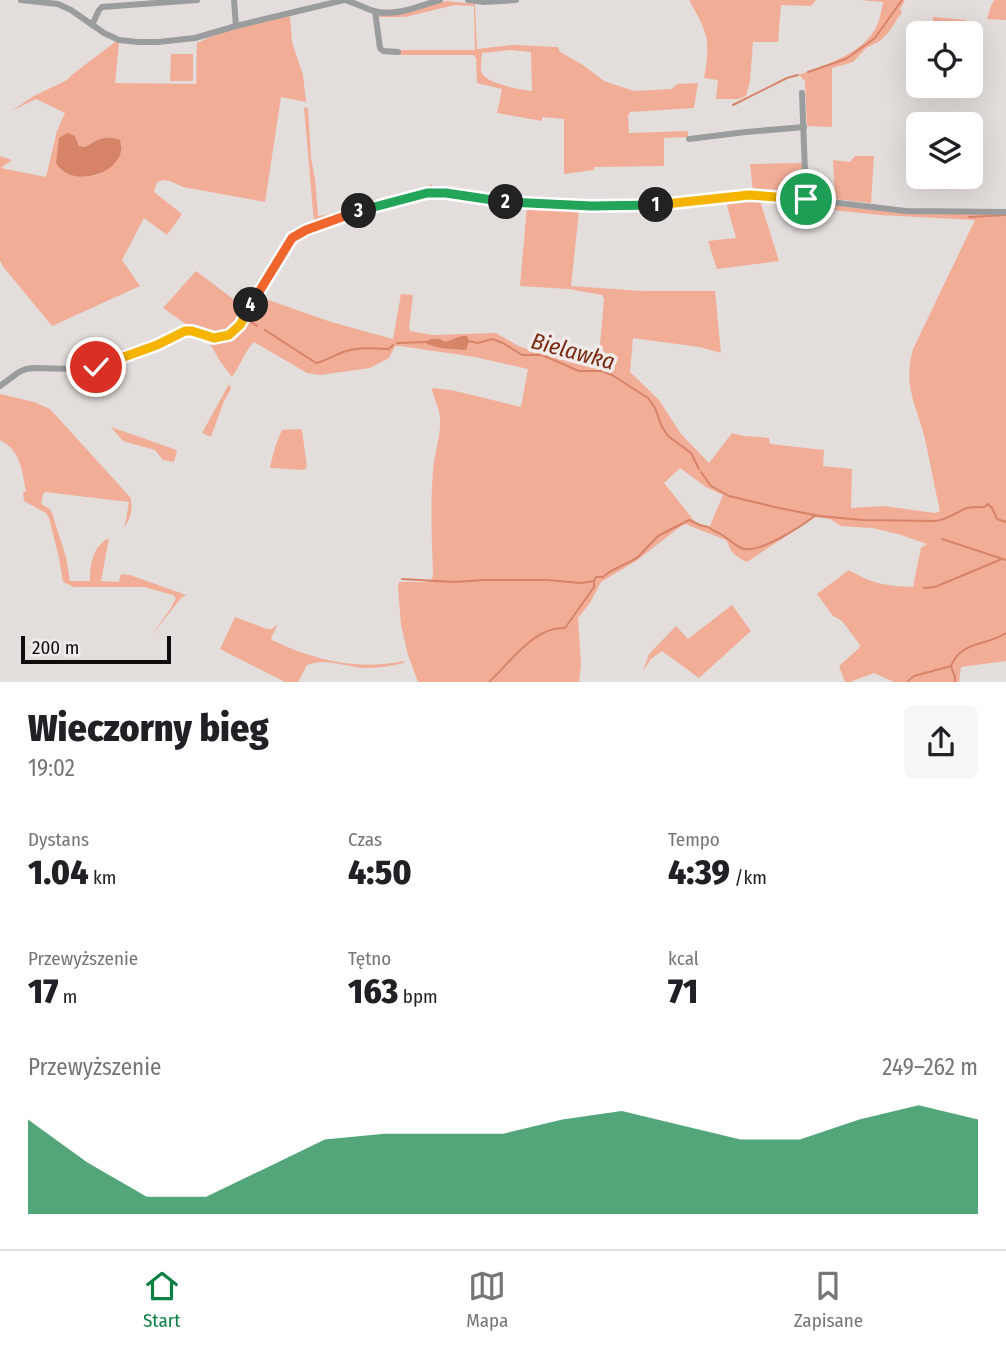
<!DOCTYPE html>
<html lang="pl">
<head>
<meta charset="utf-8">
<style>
	:root { --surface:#fff; --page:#f6f6f6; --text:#202124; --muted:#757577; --line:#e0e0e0; --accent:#0b8043 }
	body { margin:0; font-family:"Fira Sans Condensed",sans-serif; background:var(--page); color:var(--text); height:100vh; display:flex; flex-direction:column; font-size:26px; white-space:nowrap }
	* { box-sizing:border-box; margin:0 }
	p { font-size:23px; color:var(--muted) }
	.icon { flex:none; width:38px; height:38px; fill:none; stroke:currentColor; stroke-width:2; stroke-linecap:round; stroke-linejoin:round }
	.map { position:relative; height:682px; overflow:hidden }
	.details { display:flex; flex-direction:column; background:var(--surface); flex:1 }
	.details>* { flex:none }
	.controls { position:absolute; left:906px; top:21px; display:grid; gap:14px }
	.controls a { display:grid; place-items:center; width:77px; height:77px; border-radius:10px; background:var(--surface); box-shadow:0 7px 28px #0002; font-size:35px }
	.scale { position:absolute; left:21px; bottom:18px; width:150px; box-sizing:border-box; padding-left:7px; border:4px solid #0f0d0c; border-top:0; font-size:19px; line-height:24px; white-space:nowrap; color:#0f0d0c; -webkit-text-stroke:5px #f0eae9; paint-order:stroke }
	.pin { position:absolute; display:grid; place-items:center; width:60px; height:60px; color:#fff; margin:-30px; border:4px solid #fff; border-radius:50%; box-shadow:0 2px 7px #0007 }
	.km { position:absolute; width:35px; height:35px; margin:-18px; border-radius:50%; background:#222; color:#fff; font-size:19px; line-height:35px; text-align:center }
	.round { display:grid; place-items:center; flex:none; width:74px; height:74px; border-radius:10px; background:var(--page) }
	.head { display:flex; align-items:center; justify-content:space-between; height:119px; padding:0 28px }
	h1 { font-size:38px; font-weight:800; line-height:52px }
	.metrics { display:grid; grid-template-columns:repeat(3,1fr); gap:10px; height:119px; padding:7px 28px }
	.metrics div { display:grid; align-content:center }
	.metrics b { font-size:35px; font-weight:800 }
	.metrics small { font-size:19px; font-weight:400 }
	.metrics p { font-size:19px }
	.chart { height:196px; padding:14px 28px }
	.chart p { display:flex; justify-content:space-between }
	.chart svg { width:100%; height:126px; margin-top:7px; fill:var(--accent); opacity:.7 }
	.dock { display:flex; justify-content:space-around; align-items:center; height:98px; border-top:2px solid var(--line); background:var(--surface); font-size:19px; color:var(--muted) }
	.dock a { display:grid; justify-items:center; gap:4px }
	.dock .selected { color:var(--accent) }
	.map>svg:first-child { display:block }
	.green { fill:#f2ad97; fill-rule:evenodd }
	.water { fill:#d78368 }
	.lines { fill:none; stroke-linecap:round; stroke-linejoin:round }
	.stream { stroke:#d78368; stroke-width:2 }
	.street { stroke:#9a9c9d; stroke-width:6 }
	.split-1-casing { stroke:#fff; stroke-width:14 }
	.split-2-casing { stroke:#fff; stroke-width:14 }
	.split-3-casing { stroke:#fff; stroke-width:14 }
	.split-4-casing { stroke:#fff; stroke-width:14 }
	.split-5-casing { stroke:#fff; stroke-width:14 }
	.split-1 { stroke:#f5b400; stroke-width:9 }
	.split-2 { stroke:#22a559; stroke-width:9 }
	.split-3 { stroke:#22a559; stroke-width:9 }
	.split-4 { stroke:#f0652b; stroke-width:9 }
	.split-5 { stroke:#f5b400; stroke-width:9 }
	.labels { text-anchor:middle; stroke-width:7; stroke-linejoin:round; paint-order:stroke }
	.water-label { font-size:23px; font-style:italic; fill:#772b10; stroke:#f0eae9 }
</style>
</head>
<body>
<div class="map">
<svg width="1006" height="682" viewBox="0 0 1006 682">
	<rect width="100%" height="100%" fill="#e3dddb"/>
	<g class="green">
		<path d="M 689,0 L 816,0 L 811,6 L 781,5 L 778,42 L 753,42 L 750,81 L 746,96 L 739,99 L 716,99 L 718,80 L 704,78 C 711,39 708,34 689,0 Z"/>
		<path d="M 861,0 L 905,0 L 900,9 L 902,12 L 888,33 L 880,41 L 866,48 L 853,62 L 832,68 L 832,127 L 807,126 L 805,81 L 799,75 C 824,65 856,56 872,34 C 879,25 881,13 883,2 Z"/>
		<polygon points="994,0 1006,0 1006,20 987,19 991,6"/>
		<path d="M 447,1 L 475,4 L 477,49 L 513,45 L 558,47 L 560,52 L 583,65 L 604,81 L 634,91 L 672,89 L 677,84 L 698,83 L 694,108 L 630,112 L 628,116 L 629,133 L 688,131 L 688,137 L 664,138 L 664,166 L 594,167 L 594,170 L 564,174 L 564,119 L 542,117 L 542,121 L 497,113 L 502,89 L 477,83 L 476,58 L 473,55 L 400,55 L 400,50 L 475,50 L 474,6 L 455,5 L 405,17 L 379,17 L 379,20 L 378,14 ZM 511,50 L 531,52 L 532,91 C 522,90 490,84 483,75 C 479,70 482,59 482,53 Z"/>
		<path d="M 290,16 L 292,42 L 303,75 L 306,102 L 281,97 L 265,202 L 183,187 L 170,181 L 164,180 L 157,182 L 154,192 L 182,214 L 167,235 L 144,218 L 122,260 L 140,286 L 52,326 L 5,269 L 0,261 L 0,156 L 12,160 L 1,168 L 46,177 L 57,131 L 65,113 L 36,99 L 11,111 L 34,96 L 67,80 L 73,74 L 115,42 L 119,43 L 115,83 L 196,84 L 197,43 C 227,29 258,22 290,16 ZM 75,136 L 79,146 L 85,147 C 97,140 105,134 120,140 L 122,145 C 115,166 103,178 79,177 Z"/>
		<polygon points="933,17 966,20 965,33 932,33"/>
		<polygon points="171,54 193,54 193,81 170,81"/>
		<path d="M 304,107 L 308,108 L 311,158 L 315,179 L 318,216 C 329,216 347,207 360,203 C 383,197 407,193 430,188 L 430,184 L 432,185 L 432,189 L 348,212 L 290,234 L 314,223 Z"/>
		<polygon points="855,156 874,156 871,203 835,199 833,160 850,162"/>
		<polygon points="803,163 804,197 753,192 750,164"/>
		<polygon points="743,200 760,201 779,261 717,269 708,241 736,238 726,202"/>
		<path d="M 818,204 L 907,213 L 1006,213 L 1006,661 L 961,667 L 959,682 L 894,682 L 874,673 L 850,682 L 845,682 L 839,666 L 859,648 L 860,645 L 842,621 L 833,616 L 817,594 L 849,570 C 873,584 886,586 913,587 L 921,548 L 927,544 L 898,534 L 872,528 L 841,526 L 830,519 L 815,517 L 747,562 C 742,560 736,556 732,552 C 729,548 729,544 726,540 L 685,524 L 681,526 L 636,561 L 601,582 L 590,603 L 578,618 L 581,664 L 579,682 L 418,682 L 408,655 L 401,625 L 398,588 L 399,582 L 426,582 L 432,579 L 433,575 C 432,541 430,506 433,472 C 434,454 441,436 440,419 C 440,407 433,399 432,388 L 451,390 L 521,407 L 528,369 L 475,357 L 400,346 L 395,346 L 389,358 L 370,368 L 320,375 L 307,373 L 254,342 C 246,349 240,366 232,377 L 220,361 L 210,344 L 210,342 C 243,340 245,322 260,297 L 331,322 L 393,339 L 401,294 L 413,295 L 409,328 L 410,331 L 432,335 L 496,333 L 518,346 L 528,349 L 596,358 L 599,356 L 604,299 L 602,295 L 569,289 L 520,286 L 527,207 L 579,211 L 571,286 L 642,291 L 715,291 L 721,353 L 699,347 L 633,338 L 630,372 L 659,400 L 681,434 L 709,463 L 732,433 L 744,436 L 769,438 L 770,444 L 824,450 L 823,466 L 852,469 L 851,508 L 884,506 L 935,513 L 940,511 C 934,485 930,460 924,435 C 915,401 903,386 913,349 L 975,220 L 880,215 L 824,209 ZM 680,468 L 706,487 L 723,495 L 709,528 L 696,523 L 664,483 Z"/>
		<path d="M 196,271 L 245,308 C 241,315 238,324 232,329 C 220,340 200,331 186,327 L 186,324 L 163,308 Z"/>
		<polygon points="229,384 231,389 224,401 211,437 202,433"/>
		<path d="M 0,394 L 34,402 L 50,409 L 130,497 C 134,509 130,521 122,530 L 125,525 L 129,502 L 45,492 L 43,494 L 41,504 L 50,509 L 52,513 L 66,557 L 70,581 L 90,581 C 90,564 93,546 109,538 L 101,581 L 119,582 L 121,574 L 130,575 L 186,595 L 181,598 L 150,637 L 171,608 L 176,598 L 173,595 L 144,587 L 74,587 L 63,582 L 59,558 L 49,518 L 46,513 L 24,501 L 23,492 L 26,492 C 22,470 21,451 0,440 Z"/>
		<polygon points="111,427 177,450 174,462 163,460 155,450 123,441"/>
		<polygon points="300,429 302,430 307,467 304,470 271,468 270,467 275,447 282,430"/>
		<polygon points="732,605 751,631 699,678 662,651 651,659 643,671 649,654 676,626 688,639"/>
		<path d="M 235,617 L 267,629 L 272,629 L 278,624 L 271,638 L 272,640 C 313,660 358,671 403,661 L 404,663 C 391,666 378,668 364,668 C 346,667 324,657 307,665 L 298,682 L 285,682 L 220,649 Z"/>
	</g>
	<g class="water">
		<path d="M 67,133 L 75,136 L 79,146 L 85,147 C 97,140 106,134 120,140 C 131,169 75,193 56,163 L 59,138 Z"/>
		<path d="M 462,336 L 467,336 L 469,341 L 466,350 L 440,348 L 427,344 L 428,340 C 434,338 440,338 445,342 Z"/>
	</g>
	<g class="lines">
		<g class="stream">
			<polyline points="808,72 846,59 875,38 902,0"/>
			<polyline points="733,105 787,78 798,75"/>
			<polyline points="969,217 1006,215"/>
			<polyline points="239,314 240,315"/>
			<polyline points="248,320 257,326"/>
			<path d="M 265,330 L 316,363 C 326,361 333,356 343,352 C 359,346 373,349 389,349 L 393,345"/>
			<polyline points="468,341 478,343 492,339 503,343 522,355 542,355 579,371 602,371 612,375 648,398 655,408 662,427 668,436 691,453 699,469"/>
			<polyline points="397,343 427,342"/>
			<path d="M 701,472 L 711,486 L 729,496 L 779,508 L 819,516 L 863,520 L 935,521 C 947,520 956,512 967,508 C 972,507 979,507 984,507 L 988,504 L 992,508 L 997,519 L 1006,522"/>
			<polyline points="942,539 1006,560"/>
			<path d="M 402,579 L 454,582 L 484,580 L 547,580 L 581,583 L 594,581 L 596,577 L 603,577 L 611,571 L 637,558 L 658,536 L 689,520 L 700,525 L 708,527 C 713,531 717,532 722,535 C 729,539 734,545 741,548 C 757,556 803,525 816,515"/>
			<polyline points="924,588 935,587 1002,559"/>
			<polyline points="908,681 914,676 951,666"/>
			<path d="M 489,682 C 510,663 534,626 565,628 L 594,587 L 594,581"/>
			<path d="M 955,682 L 955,677 L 951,666 C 961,641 986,646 1006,633"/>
		</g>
		<g class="street">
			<polyline points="21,0 58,4 71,10 104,33 119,40 138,42 158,42 195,38 236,26 344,0"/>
			<polyline points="234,0 236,26"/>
			<path d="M 345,0 C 356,3 367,10 378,12 C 399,16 421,5 440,0"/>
			<polyline points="468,0 484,2 516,0"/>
			<polyline points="375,11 380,48 383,51 398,52"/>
			<polyline points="92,25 99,10 102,7 197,0"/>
			<polyline points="802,93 806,199"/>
			<polyline points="689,139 746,132 804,127"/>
			<polyline points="0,386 19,372 26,369 33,368 73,369 96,367 157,345 185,331 192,331 214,338 223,337 234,332 240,325 286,247 296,235 335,219 366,209 427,193 446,193 515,203 591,206 665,205 749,195 830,202 906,211 1006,212"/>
		</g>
	</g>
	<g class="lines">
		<g class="split-1-casing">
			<polyline id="split-1" points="656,205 749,195 806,199"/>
		</g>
		<g class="split-2-casing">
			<polyline id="split-2" points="506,202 591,206 656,205"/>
		</g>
		<g class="split-3-casing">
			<polyline id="split-3" points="359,211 427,193 446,193 506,202"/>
		</g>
		<g class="split-4-casing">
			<polyline id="split-4" points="251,305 292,238 306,230 359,211"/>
		</g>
		<g class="split-5-casing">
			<polyline id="split-5" points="96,367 157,345 185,331 192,331 214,338 229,335 240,325 251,305"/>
		</g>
		<use href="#split-1" class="split-1"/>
		<use href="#split-2" class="split-2"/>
		<use href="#split-3" class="split-3"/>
		<use href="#split-4" class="split-4"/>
		<use href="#split-5" class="split-5"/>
	</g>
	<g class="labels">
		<g class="water-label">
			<text transform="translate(573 351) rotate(15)" y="8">Bielawka</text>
		</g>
	</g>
</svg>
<div class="controls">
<a><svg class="icon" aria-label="locate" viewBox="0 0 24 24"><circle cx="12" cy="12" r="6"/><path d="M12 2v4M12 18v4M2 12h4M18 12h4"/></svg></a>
<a><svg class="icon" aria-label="layers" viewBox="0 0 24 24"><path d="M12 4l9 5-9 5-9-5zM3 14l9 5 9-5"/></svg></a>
</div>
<div class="scale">200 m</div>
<div class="pin" style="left:806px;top:199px;background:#1e9e55"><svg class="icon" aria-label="arrive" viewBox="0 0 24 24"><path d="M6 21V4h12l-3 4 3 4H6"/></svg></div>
<div class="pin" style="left:96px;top:367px;background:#d93025"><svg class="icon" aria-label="check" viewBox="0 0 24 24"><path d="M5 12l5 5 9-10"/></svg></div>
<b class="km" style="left:656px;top:205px">1</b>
<b class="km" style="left:506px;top:202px">2</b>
<b class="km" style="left:359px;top:211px">3</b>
<b class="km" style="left:251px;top:305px">4</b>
</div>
<section class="details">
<div class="head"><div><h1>Wieczorny bieg</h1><p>19:02</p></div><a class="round"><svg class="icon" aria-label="share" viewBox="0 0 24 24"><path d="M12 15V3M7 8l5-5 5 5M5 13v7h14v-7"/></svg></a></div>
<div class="metrics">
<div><p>Dystans</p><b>1.04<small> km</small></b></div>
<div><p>Czas</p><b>4:50</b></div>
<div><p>Tempo</p><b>4:39<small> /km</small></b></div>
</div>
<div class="metrics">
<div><p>Przewyższenie</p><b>17<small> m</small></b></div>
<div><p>Tętno</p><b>163<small> bpm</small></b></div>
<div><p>kcal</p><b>71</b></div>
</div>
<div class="chart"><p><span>Przewyższenie</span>249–262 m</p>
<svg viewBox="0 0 160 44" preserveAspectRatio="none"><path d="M0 44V11L10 26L20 38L30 38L40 28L50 18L60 16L70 16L80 16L90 11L100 8L110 13L120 18L130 18L140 11L150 6L160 11V44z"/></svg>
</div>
</section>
<nav class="dock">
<a class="selected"><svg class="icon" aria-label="home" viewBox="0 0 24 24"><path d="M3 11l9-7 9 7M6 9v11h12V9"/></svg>Start</a>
<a><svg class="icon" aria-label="map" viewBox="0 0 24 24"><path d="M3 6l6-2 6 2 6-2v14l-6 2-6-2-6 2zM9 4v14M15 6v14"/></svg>Mapa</a>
<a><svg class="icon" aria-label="saved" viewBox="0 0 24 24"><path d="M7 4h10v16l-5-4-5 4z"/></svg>Zapisane</a>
</nav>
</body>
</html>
